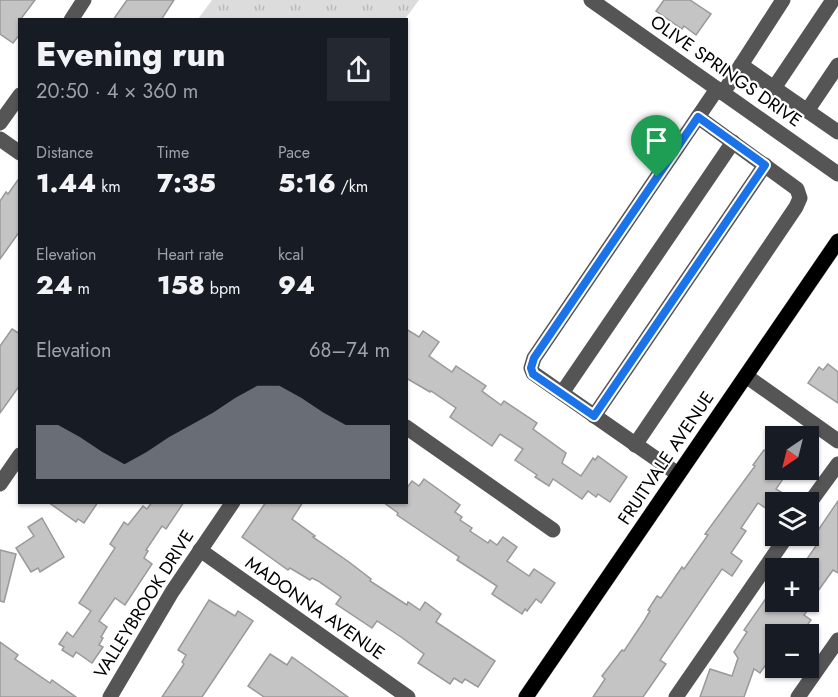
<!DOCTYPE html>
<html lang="en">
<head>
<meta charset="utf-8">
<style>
	:root { --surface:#171b24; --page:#242831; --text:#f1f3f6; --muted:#9ea1a6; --accent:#8c9099 }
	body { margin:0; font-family:Jost,sans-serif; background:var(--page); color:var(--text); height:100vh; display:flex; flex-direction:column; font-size:22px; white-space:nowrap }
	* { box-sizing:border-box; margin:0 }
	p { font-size:20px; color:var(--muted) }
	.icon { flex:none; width:33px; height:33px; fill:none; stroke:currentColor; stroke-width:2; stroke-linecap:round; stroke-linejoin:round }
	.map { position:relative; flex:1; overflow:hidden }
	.sheet { position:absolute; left:18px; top:18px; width:390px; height:486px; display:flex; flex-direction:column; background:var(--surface); border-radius:0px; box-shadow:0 2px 4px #0004 }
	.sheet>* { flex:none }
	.needle { width:39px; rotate:215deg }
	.controls { position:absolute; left:765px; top:426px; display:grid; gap:12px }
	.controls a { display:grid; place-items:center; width:54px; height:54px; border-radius:0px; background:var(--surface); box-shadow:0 2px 4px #0004; font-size:30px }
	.pin { position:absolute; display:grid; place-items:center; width:51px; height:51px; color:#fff; margin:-62px -26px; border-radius:50% 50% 50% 0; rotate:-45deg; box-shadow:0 0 6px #0007 }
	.pin .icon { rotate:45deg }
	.round { display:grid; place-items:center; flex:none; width:63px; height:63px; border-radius:0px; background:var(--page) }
	.overview { display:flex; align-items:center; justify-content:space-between; height:102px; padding:0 18px }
	h1 { font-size:33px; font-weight:800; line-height:45px }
	.figures { display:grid; grid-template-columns:repeat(3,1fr); gap:9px; height:102px; padding:6px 18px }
	.figures div { display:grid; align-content:center }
	.figures b { font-size:26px; font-weight:800 }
	.figures small { font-size:16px; font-weight:400 }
	.figures p { font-size:16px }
	.chart { height:168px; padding:12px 18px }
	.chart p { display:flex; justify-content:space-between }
	.chart svg { width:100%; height:108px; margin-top:6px; fill:var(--accent); opacity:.7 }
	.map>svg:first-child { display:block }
	.grass { fill:url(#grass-tufts) }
	.building { fill:#c4c4c4; stroke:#999; stroke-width:1.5 }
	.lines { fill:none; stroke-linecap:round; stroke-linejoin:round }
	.major-casing { stroke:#dbdbdb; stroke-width:16 }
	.minor { stroke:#555; stroke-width:15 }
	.major { stroke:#000; stroke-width:15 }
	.route-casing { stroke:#fff; stroke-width:12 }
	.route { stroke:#1a73e8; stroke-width:8 }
	.labels { text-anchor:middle; stroke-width:4.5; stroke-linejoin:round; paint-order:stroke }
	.street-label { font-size:18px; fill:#000; stroke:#fff }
</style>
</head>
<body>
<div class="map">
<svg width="838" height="697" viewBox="0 0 838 697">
	<defs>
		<pattern id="grass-tufts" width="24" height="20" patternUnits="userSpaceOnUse" patternTransform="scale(1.5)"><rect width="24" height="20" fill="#dcdcdc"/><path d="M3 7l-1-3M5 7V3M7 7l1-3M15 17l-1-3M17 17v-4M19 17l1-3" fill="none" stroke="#bbb"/></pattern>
	</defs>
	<rect width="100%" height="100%" fill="#fff"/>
	<polygon class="grass" points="212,0 419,0 405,19 198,19"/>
	<g class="building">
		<polygon points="0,0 35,0 20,20 20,34 13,43 0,34"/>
		<polygon points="127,0 174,0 161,20 113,20"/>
		<polygon points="664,0 690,0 711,14 696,35 684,26 682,29 656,11"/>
		<polygon points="20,177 20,231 0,259 0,201 6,192 8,194"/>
		<polygon points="12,329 20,334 20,385 0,413 0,346"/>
		<polygon points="406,329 419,337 423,331 439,342 429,356 452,372 456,366 486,386 482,391 501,405 504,401 537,423 533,429 566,453 562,463 581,476 593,458 595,460 598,456 627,477 610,502 598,494 596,497 588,491 582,499 553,479 549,486 535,477 537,475 515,460 523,449 500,434 492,446 450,417 456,408 431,391 430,392 406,378"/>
		<polygon points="828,364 838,372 838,403 808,383 819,367 823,370"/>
		<polygon points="776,441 776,470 789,470 776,489 786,495 781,502 776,502 776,515 758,503 741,528 746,531 731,553 742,561 732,576 722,569 660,660 666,664 643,697 593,697 605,679 602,676 622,650 624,651 644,621 650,611 648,610 657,596 661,598 682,567 684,569 708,535 705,534 755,466 753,465 764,450 768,452"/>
		<polygon points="424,479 460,505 455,512 462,517 460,520 472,528 470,531 488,543 490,540 497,545 503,537 517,547 507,561 529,576 534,569 555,583 541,603 536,599 527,611 525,609 522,614 492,594 497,586 457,560 459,557 397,515 398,513 383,502 406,502 406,489 412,481 419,486"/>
		<polygon points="838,501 838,573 833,570 808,605 810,607 804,615 811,620 801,634 776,634 776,660 771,657 760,673 754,669 744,697 700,697 710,669 732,676 738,658 734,652 747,632 744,630 776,584 776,602 808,602 808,568 802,566 816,546 810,542"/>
		<polygon points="48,502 98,502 84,523 78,519 76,522"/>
		<polygon points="152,502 184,502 166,529 162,526 146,550 148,551 144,558 152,564 125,605 115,598 99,621 107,627 101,637 103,638 99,645 103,647 92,663 76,652 73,657 62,650 64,647 59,644 67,632 73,637 91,611 79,603 115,548 110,544 124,522 128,525 143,506 147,509"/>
		<polygon points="266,502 303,502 292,519 315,536 313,537 349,562 371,579 370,581 407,605 408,602 420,610 425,602 441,614 436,622 495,661 478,687 465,679 462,683 454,678 450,684 418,663 424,654 401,637 377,621 372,628 336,604 341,597 318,581 312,578 310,580 290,568 288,570 242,537"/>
		<polygon points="42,518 64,557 40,572 38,568 31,572 16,548 34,536 28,527"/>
		<polygon points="0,550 16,554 4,602 0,601"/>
		<polygon points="209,600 235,616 238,611 253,621 202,697 162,697 184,664 182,662 186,655 178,650"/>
		<polygon points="0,642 18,655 15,659 50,683 52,680 76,697 0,697"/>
		<polygon points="270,654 287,665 292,657 348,697 264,697 248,686"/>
	</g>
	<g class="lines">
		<g class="major-casing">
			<polyline id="major" points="526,697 838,241"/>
		</g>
		<g class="minor">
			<polyline points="591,0 838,174"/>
			<polyline points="783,0 741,65 838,132"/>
			<polyline points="71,20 84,0"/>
			<polyline points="774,88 833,0"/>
			<polyline points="723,93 741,65"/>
			<polyline points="807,111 838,65"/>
			<polyline points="0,123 20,95"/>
			<polyline points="0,139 20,153"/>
			<polyline points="746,376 838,441"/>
			<polyline points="562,393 733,142"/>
			<polyline points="594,416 765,165"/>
			<polyline points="406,427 553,530"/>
			<polyline points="635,445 796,207 800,198 797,189 698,117"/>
			<polyline points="678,474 533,373 531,368 534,358 717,89"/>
			<polyline points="0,484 20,455"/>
			<polyline points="808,505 838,464"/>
			<polyline points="200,550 408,697"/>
			<polyline points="110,697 172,592 233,502"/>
			<polyline points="676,697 787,536"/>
			<polyline points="798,697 838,640"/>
		</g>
		<use href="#major" class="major"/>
	</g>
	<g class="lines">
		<g class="route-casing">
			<polygon id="route" points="698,117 765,165 594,416 533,374 531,368 534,358"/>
		</g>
		<use href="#route" class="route"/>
	</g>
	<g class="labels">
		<g class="street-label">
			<text transform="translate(726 71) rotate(35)" y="6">OLIVE SPRINGS DRIVE</text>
			<text transform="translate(666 458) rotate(-56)" y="6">FRUITVALE AVENUE</text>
			<text transform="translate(144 604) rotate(-58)" y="6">VALLEYBROOK DRIVE</text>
			<text transform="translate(315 608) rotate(35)" y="6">MADONNA AVENUE</text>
		</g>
	</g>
</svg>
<div class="controls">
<a><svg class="needle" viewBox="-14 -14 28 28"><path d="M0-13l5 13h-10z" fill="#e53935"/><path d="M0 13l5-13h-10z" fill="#9ea1a6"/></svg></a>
<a><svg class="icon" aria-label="layers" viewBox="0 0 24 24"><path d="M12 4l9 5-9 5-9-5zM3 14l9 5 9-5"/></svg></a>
<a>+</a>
<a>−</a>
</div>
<div class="pin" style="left:657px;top:177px;background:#1e9e55"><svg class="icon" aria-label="arrive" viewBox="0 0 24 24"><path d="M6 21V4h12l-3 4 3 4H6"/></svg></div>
<section class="sheet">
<div class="overview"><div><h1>Evening run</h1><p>20:50 · 4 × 360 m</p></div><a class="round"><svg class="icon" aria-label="share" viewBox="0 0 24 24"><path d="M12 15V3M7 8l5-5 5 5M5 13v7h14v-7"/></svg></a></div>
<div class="figures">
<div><p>Distance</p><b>1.44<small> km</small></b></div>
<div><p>Time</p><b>7:35</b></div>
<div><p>Pace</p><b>5:16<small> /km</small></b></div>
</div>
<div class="figures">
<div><p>Elevation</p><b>24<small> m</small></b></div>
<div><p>Heart rate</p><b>158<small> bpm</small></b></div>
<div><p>kcal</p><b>94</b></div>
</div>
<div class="chart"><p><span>Elevation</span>68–74 m</p>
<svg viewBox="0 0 160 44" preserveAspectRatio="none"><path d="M0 44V22L10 22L20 27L30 33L40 38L50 33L60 27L70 22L80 17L90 11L100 6L110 6L120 11L130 17L140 22L150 22L160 22V44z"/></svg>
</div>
</section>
</div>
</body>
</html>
